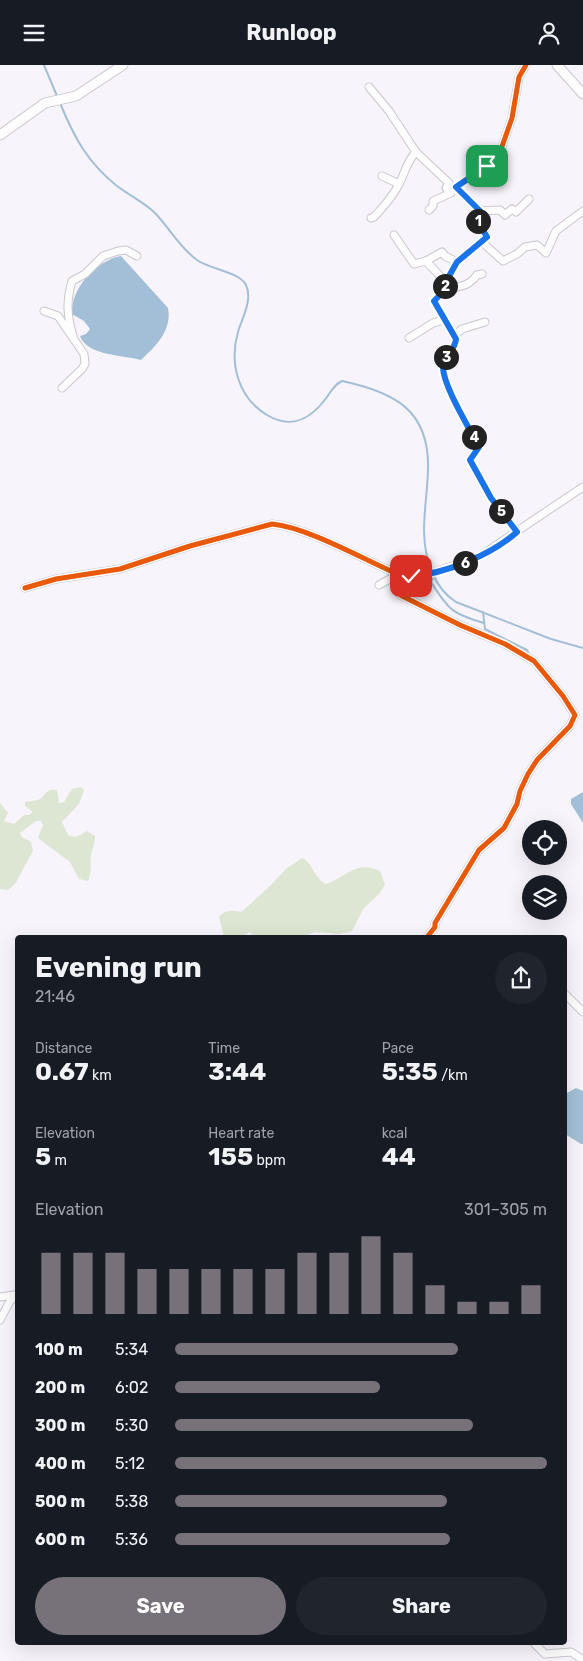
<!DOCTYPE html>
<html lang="en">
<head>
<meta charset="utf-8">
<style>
	:root { --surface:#171b24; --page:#20242c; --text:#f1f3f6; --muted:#9ea1a6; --accent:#77727a }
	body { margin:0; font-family:Rubik,sans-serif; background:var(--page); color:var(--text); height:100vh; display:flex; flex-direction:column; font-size:19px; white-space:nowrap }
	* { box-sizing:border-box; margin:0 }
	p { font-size:16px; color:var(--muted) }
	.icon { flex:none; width:28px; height:28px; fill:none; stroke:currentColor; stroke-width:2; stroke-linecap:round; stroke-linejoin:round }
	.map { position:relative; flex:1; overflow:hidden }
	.sheet { position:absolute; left:15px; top:870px; width:552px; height:710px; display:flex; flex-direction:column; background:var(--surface); border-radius:5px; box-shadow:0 5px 20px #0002 }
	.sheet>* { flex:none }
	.fabs { position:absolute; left:522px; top:755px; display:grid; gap:10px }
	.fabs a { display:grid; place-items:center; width:45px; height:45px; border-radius:50%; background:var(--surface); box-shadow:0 5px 20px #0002; font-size:25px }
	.pin { position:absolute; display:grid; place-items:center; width:42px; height:42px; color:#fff; margin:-21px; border-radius:10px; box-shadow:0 2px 8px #0006 }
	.km { position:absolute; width:25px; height:25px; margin:-12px; border-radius:50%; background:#222; color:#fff; font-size:14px; line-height:25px; text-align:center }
	.round { display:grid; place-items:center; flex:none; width:52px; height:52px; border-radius:26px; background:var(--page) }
	.head { display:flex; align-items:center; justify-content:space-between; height:85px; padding:0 20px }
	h1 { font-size:28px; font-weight:700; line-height:38px }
	.stats { display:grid; grid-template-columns:repeat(3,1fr); gap:8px; height:85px; padding:5px 20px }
	.stats div { display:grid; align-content:center }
	.stats b { font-size:25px; font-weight:700 }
	.stats small { font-size:14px; font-weight:400 }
	.stats p { font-size:14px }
	.chart { height:140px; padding:10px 20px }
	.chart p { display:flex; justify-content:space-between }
	.chart svg { width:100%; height:90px; margin-top:5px; stroke:var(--accent); stroke-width:6 }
	.action { display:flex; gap:10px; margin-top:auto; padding:10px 20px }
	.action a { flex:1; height:58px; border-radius:30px; background:var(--accent); color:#fff; font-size:20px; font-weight:700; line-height:58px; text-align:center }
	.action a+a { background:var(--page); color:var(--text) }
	ul { padding:0 20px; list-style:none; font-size:16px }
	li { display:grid; grid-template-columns:80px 60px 1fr; align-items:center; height:38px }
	li i { height:12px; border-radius:6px; background:var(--accent) }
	header { display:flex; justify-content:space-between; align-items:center; height:65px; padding:0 20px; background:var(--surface); font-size:22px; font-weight:700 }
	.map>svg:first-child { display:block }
	.green { fill:#dce6d2 }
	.water { fill:#a3bfd7 }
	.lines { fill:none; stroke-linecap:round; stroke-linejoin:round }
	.stream { stroke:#a3bfd7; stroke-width:2 }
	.minor-casing { stroke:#cac6cd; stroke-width:9 }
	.major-casing { stroke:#cac6cd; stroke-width:11 }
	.minor { stroke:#fefdfe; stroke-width:7 }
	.major { stroke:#fefdfe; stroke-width:9 }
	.cycleway-casing { stroke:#fff; stroke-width:8 }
	.cycleway { stroke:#e8590c; stroke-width:5 }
	.route-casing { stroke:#fff; stroke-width:10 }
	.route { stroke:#1a73e8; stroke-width:6 }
</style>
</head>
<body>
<header><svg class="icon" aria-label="menu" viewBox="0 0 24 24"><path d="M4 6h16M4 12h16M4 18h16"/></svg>Runloop<svg class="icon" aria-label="person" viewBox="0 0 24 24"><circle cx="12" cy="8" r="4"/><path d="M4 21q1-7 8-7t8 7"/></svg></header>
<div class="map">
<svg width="583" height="1596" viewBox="0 0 583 1596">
	<rect width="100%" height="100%" fill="#f8f4fb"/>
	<g class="green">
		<path d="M 81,722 L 84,725 L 79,739 L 62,757 L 68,770 C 76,774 80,770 87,766 L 95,771 C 95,779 92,784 91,791 C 90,801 92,806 88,816 L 79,814 L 70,797 L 38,773 L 43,760 L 41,756 L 36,756 L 20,768 L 22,772 L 31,777 L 33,786 L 15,819 L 8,825 L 0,824 L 0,738 L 8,748 L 4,756 L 14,759 L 24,750 L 29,750 L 33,747 L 25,741 L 25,737 C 29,736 35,736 38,735 C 46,731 46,722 57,725 L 59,738 L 64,737 L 72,724 Z"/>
		<path d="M 302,793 C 313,798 313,811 325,819 C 345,814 355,794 380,806 L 385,820 L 379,829 L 364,843 L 352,866 L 340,869 L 315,867 L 301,872 L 253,872 L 250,867 L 240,872 L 224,872 L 219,852 C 225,845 232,845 241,847 L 245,844 L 272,819 L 286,804 Z"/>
	</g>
	<g class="water">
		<path d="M 121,191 L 168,243 C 172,265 157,280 141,295 C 124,290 87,291 80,271 L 86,269 L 90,264 L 84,256 L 72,249 C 70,224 97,195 121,191 Z"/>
		<polygon points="583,727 583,758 571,739 571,734"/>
		<polygon points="576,1023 583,1026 583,1079 581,1079 565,1069 565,1029"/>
	</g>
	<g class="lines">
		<g class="stream">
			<polyline points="44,0 57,31"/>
			<path d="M 60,38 C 74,72 87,97 117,121 C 129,130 143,137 154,147 C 169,162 179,182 197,195 C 209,204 240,207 246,220 C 253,235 242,253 238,267 C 229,298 238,333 267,350 C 292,365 311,354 327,332 C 332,325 334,320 342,316 C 394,327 430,345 428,405 C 427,441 418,470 431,505"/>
			<path d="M 433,509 C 438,521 445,530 456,537 L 551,574 L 583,583"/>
			<path d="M 434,511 L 431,517 C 449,545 452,549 484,558"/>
			<polyline points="483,547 485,564 527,585 530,591"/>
		</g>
		<g class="minor-casing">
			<g id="minor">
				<polyline points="369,22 389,46 416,87 449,118 446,123 451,128 433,136 433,141 429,145"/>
				<polyline points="382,111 399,119"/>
				<polyline points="480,146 500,145 505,150 512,144 516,147 529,134"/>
				<path d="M 371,153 L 374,152 C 382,143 392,133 398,121 C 405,109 406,97 416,87"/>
				<polyline points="394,170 414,199 426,196 442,187 445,191 457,197"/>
				<polyline points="482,177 503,196 517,189 525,182 537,180 546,188 556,166 583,146"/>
				<polyline points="426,196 441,212 444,219"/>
				<path d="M 446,224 C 461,221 468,222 477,210 L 482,209"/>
				<polyline points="44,246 58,251 84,289 85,299 82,304 62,323"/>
				<path d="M 73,271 C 67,250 66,237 72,216 L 85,209 L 103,191 L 118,186 L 126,185 L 137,191"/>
				<polyline points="454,271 462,264 485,257"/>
				<polyline points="409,273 433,258 444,255"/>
				<path d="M 517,467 L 491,433 L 470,395 L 479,382 C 470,364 443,321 443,302 C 444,291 455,286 456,275 L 434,236 L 446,224 L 444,219 L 457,197 L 487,172 L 474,150 L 480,146 L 456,122 L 487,101 L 499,90 L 512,53 L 519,12 L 526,0"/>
				<path d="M 397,510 C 392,519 395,524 402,531 L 460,560 L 505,579 L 534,596 L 563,631 L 575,650 L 570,661 L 537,695 L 528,709 L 520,726 L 517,739 L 504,763 L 479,785 L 435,858 L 435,862 L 427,872"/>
				<polyline points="379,520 397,510 425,510 477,493 583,422"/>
				<path d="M 25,523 L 56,514 L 120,504 L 190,481 L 272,459 C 310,463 364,495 400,510"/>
				<polyline points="565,929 583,947"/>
				<polyline points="0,1232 14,1230"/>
				<polyline points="0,1255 10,1236 18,1229"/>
				<polyline points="534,1578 545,1589 571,1587 583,1595"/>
			</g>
		</g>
		<g class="major-casing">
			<g id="major">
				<polyline points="557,0 583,29"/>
				<polyline points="0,70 45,38 76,31 123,0"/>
			</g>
		</g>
		<use href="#minor" class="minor"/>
		<use href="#major" class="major"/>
		<g class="cycleway-casing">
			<g id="cycleway">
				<path d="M 517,467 L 491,433 L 470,395 L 479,382 C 470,364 443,321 443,302 C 444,291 455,286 456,275 L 434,236 L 446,224 L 444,219 L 457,197 L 487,172 L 474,150 L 480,146 L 456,122 L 487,101 L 499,90 L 512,53 L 519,12 L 526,0"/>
				<path d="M 397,510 C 392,519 395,524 402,531 L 460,560 L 505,579 L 534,596 L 563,631 L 575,650 L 570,661 L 537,695 L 528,709 L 520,726 L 517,739 L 504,763 L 479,785 L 435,858 L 435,862 L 427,872"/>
				<path d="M 25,523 L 56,514 L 120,504 L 190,481 L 272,459 C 310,463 364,495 400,510"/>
			</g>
		</g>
		<use href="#cycleway" class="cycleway"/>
	</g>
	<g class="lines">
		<g class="route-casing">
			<path id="route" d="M 411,511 C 445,509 491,490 517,467 L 491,433 L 470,395 L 479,382 C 470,364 443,321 443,302 C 444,291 455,286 456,274 L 434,236 L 446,224 L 444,220 L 457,197 L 487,172 L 474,150 L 480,146 L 456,122 L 487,101"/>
		</g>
		<use href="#route" class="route"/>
	</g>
</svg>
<div class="fabs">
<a><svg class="icon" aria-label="locate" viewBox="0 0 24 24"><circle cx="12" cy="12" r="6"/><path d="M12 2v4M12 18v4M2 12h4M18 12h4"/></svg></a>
<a><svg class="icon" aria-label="layers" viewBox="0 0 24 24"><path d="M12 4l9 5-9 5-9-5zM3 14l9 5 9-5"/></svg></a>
</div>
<div class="pin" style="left:487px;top:101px;background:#1e9e55"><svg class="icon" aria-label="arrive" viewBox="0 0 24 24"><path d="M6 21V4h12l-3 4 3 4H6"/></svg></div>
<div class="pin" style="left:411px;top:511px;background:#d93025"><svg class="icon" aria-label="check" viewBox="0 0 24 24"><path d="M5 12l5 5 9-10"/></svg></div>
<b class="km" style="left:478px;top:156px">1</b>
<b class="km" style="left:445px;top:221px">2</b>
<b class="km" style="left:446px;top:292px">3</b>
<b class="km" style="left:474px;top:372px">4</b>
<b class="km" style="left:501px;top:446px">5</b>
<b class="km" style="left:465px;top:498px">6</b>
<section class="sheet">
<div class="head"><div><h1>Evening run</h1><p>21:46</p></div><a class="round"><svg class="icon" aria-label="share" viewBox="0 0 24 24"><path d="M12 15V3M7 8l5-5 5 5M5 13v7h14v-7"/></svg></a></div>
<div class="stats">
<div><p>Distance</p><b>0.67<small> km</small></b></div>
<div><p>Time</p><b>3:44</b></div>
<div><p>Pace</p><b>5:35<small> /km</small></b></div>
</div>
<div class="stats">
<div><p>Elevation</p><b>5<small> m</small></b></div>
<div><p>Heart rate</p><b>155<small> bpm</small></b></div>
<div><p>kcal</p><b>44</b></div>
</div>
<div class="chart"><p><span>Elevation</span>301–305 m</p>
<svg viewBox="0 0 160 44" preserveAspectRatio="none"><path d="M5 44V14M15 44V14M25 44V14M35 44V22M45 44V22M55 44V22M65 44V22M75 44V22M85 44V14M95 44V14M105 44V6M115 44V14M125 44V30M135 44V38M145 44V38M155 44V30"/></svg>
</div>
<ul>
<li><b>100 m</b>5:34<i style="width:76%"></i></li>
<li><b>200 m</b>6:02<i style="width:55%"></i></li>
<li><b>300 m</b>5:30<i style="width:80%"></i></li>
<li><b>400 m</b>5:12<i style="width:100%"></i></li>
<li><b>500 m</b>5:38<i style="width:73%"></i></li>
<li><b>600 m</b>5:36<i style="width:74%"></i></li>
</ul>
<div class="action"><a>Save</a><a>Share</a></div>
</section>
</div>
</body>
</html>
